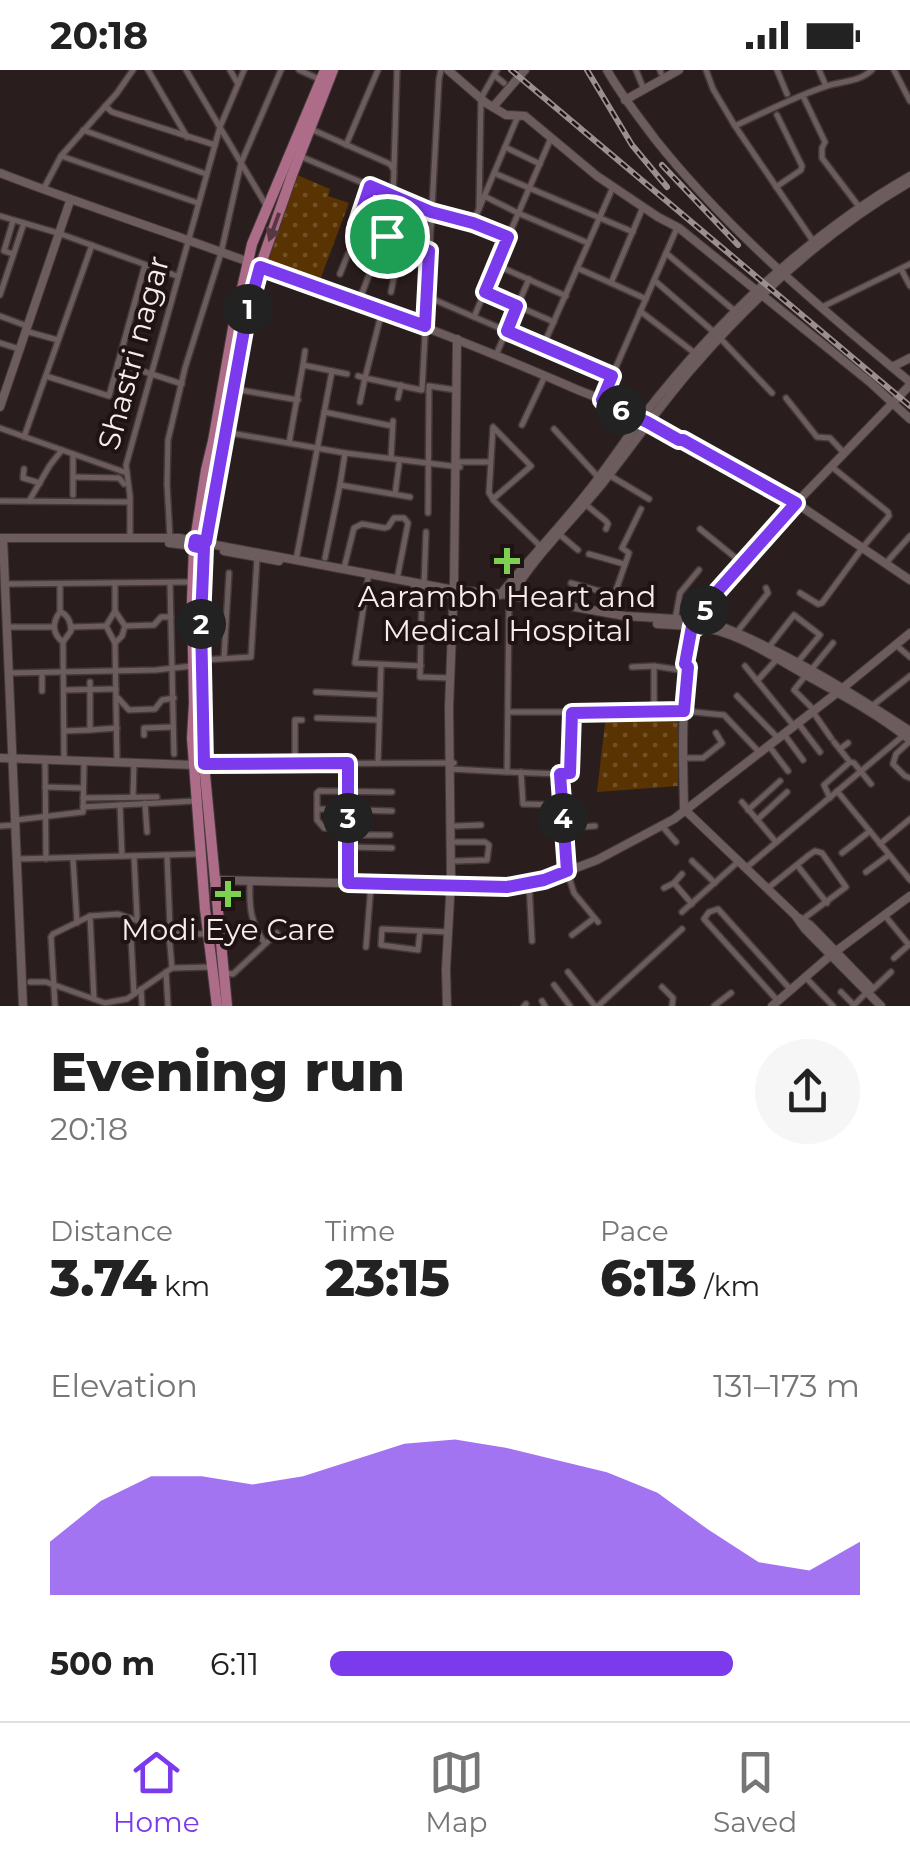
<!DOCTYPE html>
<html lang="en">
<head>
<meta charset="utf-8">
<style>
	:root { --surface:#fff; --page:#f6f6f6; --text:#222; --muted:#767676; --line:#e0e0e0; --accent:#7c3aed }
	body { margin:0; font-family:Montserrat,sans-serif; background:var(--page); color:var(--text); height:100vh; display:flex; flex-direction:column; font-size:38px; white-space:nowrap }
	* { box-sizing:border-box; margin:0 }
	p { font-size:32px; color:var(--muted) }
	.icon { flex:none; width:55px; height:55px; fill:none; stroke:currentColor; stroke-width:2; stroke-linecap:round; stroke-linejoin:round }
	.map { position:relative; height:936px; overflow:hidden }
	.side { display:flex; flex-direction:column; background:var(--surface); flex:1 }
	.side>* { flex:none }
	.pin { position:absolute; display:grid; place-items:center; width:85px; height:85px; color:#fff; margin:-42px; border:5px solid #fff; border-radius:50%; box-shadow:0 2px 10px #0007 }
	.km { position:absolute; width:50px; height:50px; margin:-25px; border-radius:50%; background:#222; color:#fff; font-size:28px; line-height:50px; text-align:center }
	.round { display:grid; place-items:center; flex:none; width:105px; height:105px; border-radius:52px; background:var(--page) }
	.head { display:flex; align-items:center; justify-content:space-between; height:170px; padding:0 50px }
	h1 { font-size:55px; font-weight:800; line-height:75px }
	.stats { display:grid; grid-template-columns:repeat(3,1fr); gap:15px; height:170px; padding:10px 50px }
	.stats div { display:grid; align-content:center }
	.stats b { font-size:50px; font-weight:800 }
	.stats small { font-size:28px; font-weight:400 }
	.stats p { font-size:28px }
	.chart { height:280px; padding:20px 50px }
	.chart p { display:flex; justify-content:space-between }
	.chart svg { width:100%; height:180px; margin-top:10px; fill:var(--accent); opacity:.7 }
	ul { padding:0 50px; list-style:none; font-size:32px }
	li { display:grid; grid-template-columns:160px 120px 1fr; align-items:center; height:75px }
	li i { height:25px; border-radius:12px; background:var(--accent) }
	.status { display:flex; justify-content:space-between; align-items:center; height:70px; padding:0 50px; background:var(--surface); direction:ltr }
	.status svg { height:28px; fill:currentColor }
	.dock { display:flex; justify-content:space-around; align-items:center; height:140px; border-top:2px solid var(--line); background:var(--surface); font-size:28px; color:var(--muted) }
	.dock a { display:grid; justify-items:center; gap:5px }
	.dock .current { color:var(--accent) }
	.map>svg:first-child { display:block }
	.green { fill:url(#green-dots) }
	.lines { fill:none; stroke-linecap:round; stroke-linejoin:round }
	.street-casing { stroke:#443a3a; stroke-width:8 }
	.secondary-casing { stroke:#443a3a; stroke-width:10 }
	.primary-casing { stroke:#443a3a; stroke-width:12 }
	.street { stroke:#6c5c5d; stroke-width:5 }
	.secondary { stroke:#6c5c5d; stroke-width:8 }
	.primary { stroke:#ad6d88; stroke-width:10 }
	.rail-casing { stroke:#9b8f8f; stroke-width:6 }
	.rail { stroke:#201314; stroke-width:2.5; stroke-dasharray:8; stroke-linecap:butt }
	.oneway { fill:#583742 }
	.route-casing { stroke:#fff; stroke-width:20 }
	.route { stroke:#7c3aed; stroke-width:12 }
	.poi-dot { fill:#7ed053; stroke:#201314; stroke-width:4 }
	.labels { text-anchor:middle; stroke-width:8; stroke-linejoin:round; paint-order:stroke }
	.street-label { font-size:30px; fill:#f7eded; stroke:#201314 }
	.poi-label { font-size:30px; fill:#f7eded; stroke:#201314 }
</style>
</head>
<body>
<div class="status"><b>20:18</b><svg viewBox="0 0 49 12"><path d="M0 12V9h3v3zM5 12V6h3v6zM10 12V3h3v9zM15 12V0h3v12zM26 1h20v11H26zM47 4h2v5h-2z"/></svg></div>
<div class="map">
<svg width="910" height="936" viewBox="0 0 910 936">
	<defs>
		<pattern id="green-dots" width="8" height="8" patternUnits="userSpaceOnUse" patternTransform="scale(2.5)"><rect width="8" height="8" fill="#5a3302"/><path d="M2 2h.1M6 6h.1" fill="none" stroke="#725127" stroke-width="1.8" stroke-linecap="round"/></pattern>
	</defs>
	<rect width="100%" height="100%" fill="#2a1d1d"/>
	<g class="green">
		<polygon points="295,104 330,119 328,126 349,133 320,210 265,191"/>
		<polygon points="678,640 678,716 597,722 606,645"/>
	</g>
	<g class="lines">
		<g class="street-casing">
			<g id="street">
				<polyline points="148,0 187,67"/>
				<polyline points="186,0 266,135"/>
				<polyline points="230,0 238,14"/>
				<polyline points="299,0 319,9"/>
				<polyline points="636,0 642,15"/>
				<polyline points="660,0 661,3"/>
				<polyline points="706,0 713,19 735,56 813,171"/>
				<polyline points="777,0 787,24"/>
				<polyline points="819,0 826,16"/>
				<polyline points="894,0 910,31"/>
				<polyline points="494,5 504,13"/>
				<polyline points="803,26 825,72 822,78 822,88 860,138"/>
				<polyline points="105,36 112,42 215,75"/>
				<path d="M 735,56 C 765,42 796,26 827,16 C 843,11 859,12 872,0"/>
				<polyline points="83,60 206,104"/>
				<polyline points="313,60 390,94 394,100 393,125"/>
				<polyline points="346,75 378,0"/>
				<polyline points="505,77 540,94"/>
				<polyline points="61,86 198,133"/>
				<polyline points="302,87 431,142 473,153 508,167 551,68"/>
				<polyline points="394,97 397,0"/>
				<polyline points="494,103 633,162"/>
				<polyline points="370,116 357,155 429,181"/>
				<polyline points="776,117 801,100 802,96 777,45"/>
				<polyline points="44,118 61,86 117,23 133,0"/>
				<polyline points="484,126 518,143 588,173"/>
				<polyline points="643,137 611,213 646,229"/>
				<polyline points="479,139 481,28 497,0"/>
				<polyline points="0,146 58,163 177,206"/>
				<polyline points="13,151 4,181 13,184"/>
				<polyline points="473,153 518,46"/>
				<polyline points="388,166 400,128"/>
				<polyline points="666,183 736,242"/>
				<polyline points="496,195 566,226"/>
				<polyline points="577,198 611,213"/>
				<polyline points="901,199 910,216"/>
				<polyline points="340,204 348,184 374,192 395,202 391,222"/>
				<polyline points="654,210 715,263"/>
				<polyline points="485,222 554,252"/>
				<polyline points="0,225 24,153"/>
				<polyline points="428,227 474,247 508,167"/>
				<polyline points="359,231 374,192"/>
				<polyline points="822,237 910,194"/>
				<polyline points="382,241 365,308 421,320"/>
				<polyline points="640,241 696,284"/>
				<polyline points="0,246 27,256"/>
				<polyline points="474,247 612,306 601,329"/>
				<polyline points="25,261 58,270"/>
				<polyline points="720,268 772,323"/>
				<polyline points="0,273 19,279"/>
				<polyline points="543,276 613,117"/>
				<polyline points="496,285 529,209"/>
				<polyline points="118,293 182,314"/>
				<polyline points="303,295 305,281"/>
				<polyline points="46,306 109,326 145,195"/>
				<polyline points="358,306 365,308 360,332"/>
				<polyline points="612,306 677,158"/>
				<polyline points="240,320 298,330"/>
				<polyline points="422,320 439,9 441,0"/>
				<polyline points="398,328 401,315"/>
				<polyline points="786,328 817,367 830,368 844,383"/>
				<polyline points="324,342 392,356"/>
				<polyline points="522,355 545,306"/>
				<polyline points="0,358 127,403"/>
				<polyline points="554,359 599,408"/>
				<polyline points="225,362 345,383 460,397"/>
				<polyline points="24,367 92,175"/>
				<polyline points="289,373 303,295 347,304"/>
				<polyline points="391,388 393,351"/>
				<polyline points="460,392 490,392"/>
				<polyline points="24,399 23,408 40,413"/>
				<polyline points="609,405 649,429"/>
				<polyline points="73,407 119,408 124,414"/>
				<polyline points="340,415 410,427"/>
				<polyline points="395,424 399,394"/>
				<polyline points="73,425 73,384"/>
				<polyline points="493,429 531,396 493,357 489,423 493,429 493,430 541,477"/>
				<polyline points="0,431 130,432"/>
				<polyline points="29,431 50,395 62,380"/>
				<polyline points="585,434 606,451 608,454 606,459"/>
				<polyline points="428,443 429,316 456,320"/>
				<polyline points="700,459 742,493"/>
				<polyline points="559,464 578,480"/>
				<polyline points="130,468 130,426 126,395 220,57 244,0"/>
				<polyline points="170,468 167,414 168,370 185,298 221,183 241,93 281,0"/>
				<polyline points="589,484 624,494"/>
				<polyline points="325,488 340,415 345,383"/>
				<polyline points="296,490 332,301"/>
				<polyline points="886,493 910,466"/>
				<polyline points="344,498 354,458 362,454 385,458 388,457 394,448 404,448 408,453 397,509"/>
				<polyline points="368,508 355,593 421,596"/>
				<polyline points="115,513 115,541 125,556 122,566 115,573"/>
				<polyline points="170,513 174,684"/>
				<polyline points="571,513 614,525"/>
				<polyline points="6,514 192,512"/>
				<path d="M 60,514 L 60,542 C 52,552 52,564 63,572 L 64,690"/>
				<polyline points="424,514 426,462"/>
				<polyline points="422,520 420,607 450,608"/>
				<polyline points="800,523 818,534 822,533 863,477 889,446 888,442 832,397"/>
				<polyline points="115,541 106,556 115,573 117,692"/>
				<path d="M 61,542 C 69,546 71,553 71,561 L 63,572"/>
				<polyline points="608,543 629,483 622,478 641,439"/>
				<polyline points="675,550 680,523 699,500"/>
				<polyline points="125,556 154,555 161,547 171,547"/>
				<polyline points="8,557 53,557"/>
				<polyline points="71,557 106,556"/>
				<polyline points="737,562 768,523 766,518"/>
				<polyline points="896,575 910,587"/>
				<polyline points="769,577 794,545 820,565 797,593"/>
				<polyline points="224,588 229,503"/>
				<polyline points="203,590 251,587 257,488"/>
				<polyline points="654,596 654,633"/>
				<polyline points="745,596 794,656"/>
				<polyline points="632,597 654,596 687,601"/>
				<polyline points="811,600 833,573"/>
				<polyline points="10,603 156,600 192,596"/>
				<polyline points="42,604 42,621"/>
				<polyline points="806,605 794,620 814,640"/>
				<polyline points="757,611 777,589"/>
				<polyline points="90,612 90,660 117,658"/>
				<polyline points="64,620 116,619"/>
				<polyline points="316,622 380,625"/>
				<polyline points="737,626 779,669"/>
				<polyline points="118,628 129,640 155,639 162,630 174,628"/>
				<polyline points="872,636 910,606"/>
				<polyline points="509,642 561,642"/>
				<polyline points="813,642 831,668"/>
				<polyline points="317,648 379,650"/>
				<polyline points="798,653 820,682"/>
				<polyline points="64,661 90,660"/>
				<polyline points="784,664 803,690"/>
				<polyline points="144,665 144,658 173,657"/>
				<polyline points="910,671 896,684 893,694 905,706 910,708"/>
				<polyline points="834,672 850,692"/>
				<polyline points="769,676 788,701"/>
				<polyline points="840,679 848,673"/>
				<polyline points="683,688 703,688 722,673 716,663"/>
				<polyline points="45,690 46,789"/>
				<polyline points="295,693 295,650 302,650"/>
				<polyline points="348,693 348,813"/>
				<polyline points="378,693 381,596"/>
				<polyline points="207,694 454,693"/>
				<polyline points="451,699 507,702 509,531"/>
				<polyline points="507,702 560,704 567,801 574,823 598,852"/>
				<polyline points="521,702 523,734 562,735"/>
				<polyline points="560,704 570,703 570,644 573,642 684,641 724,645 760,683"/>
				<polyline points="45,717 82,718"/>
				<polyline points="837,721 910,810"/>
				<polyline points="133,727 134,692"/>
				<polyline points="83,728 157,727"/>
				<polyline points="830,728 824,715 850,692 854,693 871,714"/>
				<polyline points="742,732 776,772"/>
				<polyline points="145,733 147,762"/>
				<polyline points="120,735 122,786"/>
				<polyline points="83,737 195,731"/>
				<polyline points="317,739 392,741"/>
				<polyline points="748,740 780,711"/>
				<polyline points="16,750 83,742 84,695"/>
				<polyline points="757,750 787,722"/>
				<polyline points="549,753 563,753"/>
				<polyline points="0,756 16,755"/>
				<polyline points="456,756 481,755"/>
				<polyline points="662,756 676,772"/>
				<polyline points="348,758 324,758 317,750 317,723 319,721 392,722"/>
				<polyline points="563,758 595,756"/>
				<polyline points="349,765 390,765"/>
				<polyline points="456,772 485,772 489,775 487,790 456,791"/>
				<polyline points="880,774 910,749"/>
				<polyline points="348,777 392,778"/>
				<polyline points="842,783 870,761"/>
				<polyline points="167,785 170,857"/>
				<polyline points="134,786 137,847"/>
				<polyline points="17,789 199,784"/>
				<polyline points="73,789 77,853"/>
				<polyline points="692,791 715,813"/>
				<polyline points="797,795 827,833"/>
				<polyline points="747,797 904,665"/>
				<polyline points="866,802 889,785"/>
				<path d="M 250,811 C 249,838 250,850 265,874"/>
				<polyline points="529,812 532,871"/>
				<polyline points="674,813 682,804"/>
				<polyline points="664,818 674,813 692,834"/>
				<polyline points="768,818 809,785 815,781 822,783 846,817 803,849"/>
				<polyline points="682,842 739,791"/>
				<polyline points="90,846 94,929"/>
				<polyline points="886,847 909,875"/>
				<polyline points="130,848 134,924"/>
				<polyline points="420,861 418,880 381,875 382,859 448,862"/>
				<polyline points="170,864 207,864"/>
				<polyline points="572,865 593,849"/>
				<polyline points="366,877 371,815"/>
				<polyline points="894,888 910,874"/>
				<polyline points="172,898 212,897"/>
				<polyline points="166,902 168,936"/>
				<polyline points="568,902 595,936"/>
				<polyline points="226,903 233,904 277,863"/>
				<polyline points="808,910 833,936"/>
				<polyline points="30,912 46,912 105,933 127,929 172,898 169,864 164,860 118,844 90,846 53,864 51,867 55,936"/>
				<polyline points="554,915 570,936"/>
				<polyline points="662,917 673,928 672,936"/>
				<polyline points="141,919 142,936"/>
				<polyline points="872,920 891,902"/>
				<polyline points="841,922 854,935"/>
				<polyline points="777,930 704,849 709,842 718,839 791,920"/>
				<polyline points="542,931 545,936"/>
				<polyline points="524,936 526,934"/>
				<polyline points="598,936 682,859"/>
				<polyline points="714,936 731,923"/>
				<polyline points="853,936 867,922"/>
			</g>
		</g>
		<g class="secondary-casing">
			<g id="secondary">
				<polyline points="448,0 486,33 506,45 525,46 597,106 658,147 679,158 871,313 910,349"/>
				<path d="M 607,0 C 621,25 638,46 655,69 C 728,161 819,237 910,312"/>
				<polyline points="625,30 679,0"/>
				<polyline points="493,37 525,0"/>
				<path d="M 0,103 C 59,126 119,146 179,167 C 314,215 448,263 578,320 L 601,329 L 607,329 L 651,348 L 680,365 L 683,370 L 796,433 L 910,510"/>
				<polyline points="892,297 910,288"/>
				<polyline points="0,337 70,131"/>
				<polyline points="0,468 179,468 454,520 501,524 625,546 693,550 712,525 735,503 796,433 910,315"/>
				<polyline points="3,468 23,936"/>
				<polyline points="169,473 210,478"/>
				<polyline points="224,481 279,491"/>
				<polyline points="415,518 451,524"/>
				<path d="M 500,525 C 531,487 565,452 594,414 C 611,391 627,368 644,345 C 716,252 807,165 910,106"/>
				<path d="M 511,526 C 535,485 572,451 602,414 C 634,374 662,332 696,294 C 757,224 829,159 910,112"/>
				<path d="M 706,540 L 698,552 L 710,552 C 781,579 846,619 910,661"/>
				<polyline points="657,554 692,556 685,594 687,597"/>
				<polyline points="0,688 194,695"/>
				<polyline points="214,810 507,817 544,810 597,790 674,749 838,622 910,563"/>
				<polyline points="799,848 810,855 871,918"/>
				<polyline points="447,936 446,899 451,810 449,637 454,511 457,269"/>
				<polyline points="772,936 831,885 910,826"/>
				<path d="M 881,936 L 805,859 L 795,845 L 684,739 C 683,678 679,615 698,557 C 734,560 772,586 804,604 C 840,624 878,644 910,670"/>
			</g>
		</g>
		<g class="primary-casing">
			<g id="primary">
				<polyline points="217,936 205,839 192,668 194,633 192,531 194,476 206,400 213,371 233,258 252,174 325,0"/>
				<polyline points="227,936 204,694 201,551 203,488 232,318 254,214 292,105 333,0"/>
			</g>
		</g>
		<use href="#street" class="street"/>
		<use href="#secondary" class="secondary"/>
		<use href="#primary" class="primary"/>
		<g class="rail-casing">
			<g id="rail">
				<polyline points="511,0 910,336"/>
				<polyline points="587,0 632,75 667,117"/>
				<polyline points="662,95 738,175"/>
			</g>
		</g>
		<use href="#rail" class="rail"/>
	</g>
	<defs><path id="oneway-solid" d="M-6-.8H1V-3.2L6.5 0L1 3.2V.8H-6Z" transform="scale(2.5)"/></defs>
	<use class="oneway" href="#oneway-solid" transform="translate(274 157) rotate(110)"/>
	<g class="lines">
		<g class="route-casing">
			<polygon id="route" points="370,116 431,142 473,153 508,167 485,222 517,236 507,261 612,306 602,330 606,334 647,352 679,370 683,370 796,433 716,523 715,528 698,552 698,556 695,558 692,556 685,594 688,597 684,641 572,643 570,703 560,704 567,801 544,810 507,817 348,813 348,693 204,694 201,551 204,478 194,476 195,470 206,472 246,249 260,197 425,256 429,181 357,155"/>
		</g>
		<use href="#route" class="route"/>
	</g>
	<g class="poi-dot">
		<path d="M502 476h10v10h10v10h-10v10h-10v-10h-10v-10h10z"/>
		<path d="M223 809h10v10h10v10h-10v10h-10v-10h-10v-10h10z"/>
	</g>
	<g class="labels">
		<g class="street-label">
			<text transform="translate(134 283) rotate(-75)" y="10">Shastri nagar</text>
		</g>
		<g class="poi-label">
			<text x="507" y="537">Aarambh Heart and<tspan x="507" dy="34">Medical Hospital</tspan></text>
			<text x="228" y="870">Modi Eye Care</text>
		</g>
	</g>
</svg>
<div class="pin" style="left:387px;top:166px;background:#1e9e55"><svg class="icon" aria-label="arrive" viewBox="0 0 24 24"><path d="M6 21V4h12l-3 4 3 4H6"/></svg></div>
<b class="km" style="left:248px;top:239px">1</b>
<b class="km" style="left:201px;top:554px">2</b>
<b class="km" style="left:348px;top:748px">3</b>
<b class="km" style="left:563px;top:748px">4</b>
<b class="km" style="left:705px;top:540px">5</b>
<b class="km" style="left:621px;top:340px">6</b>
</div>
<section class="side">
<div class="head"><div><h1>Evening run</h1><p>20:18</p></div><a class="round"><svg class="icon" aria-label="share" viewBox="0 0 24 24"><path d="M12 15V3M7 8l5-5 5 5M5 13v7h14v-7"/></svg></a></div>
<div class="stats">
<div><p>Distance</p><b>3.74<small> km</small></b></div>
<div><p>Time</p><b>23:15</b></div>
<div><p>Pace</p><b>6:13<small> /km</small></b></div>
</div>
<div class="chart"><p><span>Elevation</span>131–173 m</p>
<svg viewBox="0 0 160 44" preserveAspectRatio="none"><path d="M0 44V31L10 21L20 15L30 15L40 17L50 15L60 11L70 7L80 6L90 8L100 11L110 14L120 19L130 28L140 36L150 38L160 31V44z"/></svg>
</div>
<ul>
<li><b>500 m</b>6:11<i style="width:76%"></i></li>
</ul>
</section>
<nav class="dock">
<a class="current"><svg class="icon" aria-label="home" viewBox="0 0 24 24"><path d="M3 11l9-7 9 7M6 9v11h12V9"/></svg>Home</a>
<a><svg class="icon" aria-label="map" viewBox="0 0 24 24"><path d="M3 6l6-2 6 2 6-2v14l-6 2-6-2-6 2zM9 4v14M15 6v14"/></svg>Map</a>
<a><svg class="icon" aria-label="saved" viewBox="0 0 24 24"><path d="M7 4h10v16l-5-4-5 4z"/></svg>Saved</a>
</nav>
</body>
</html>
